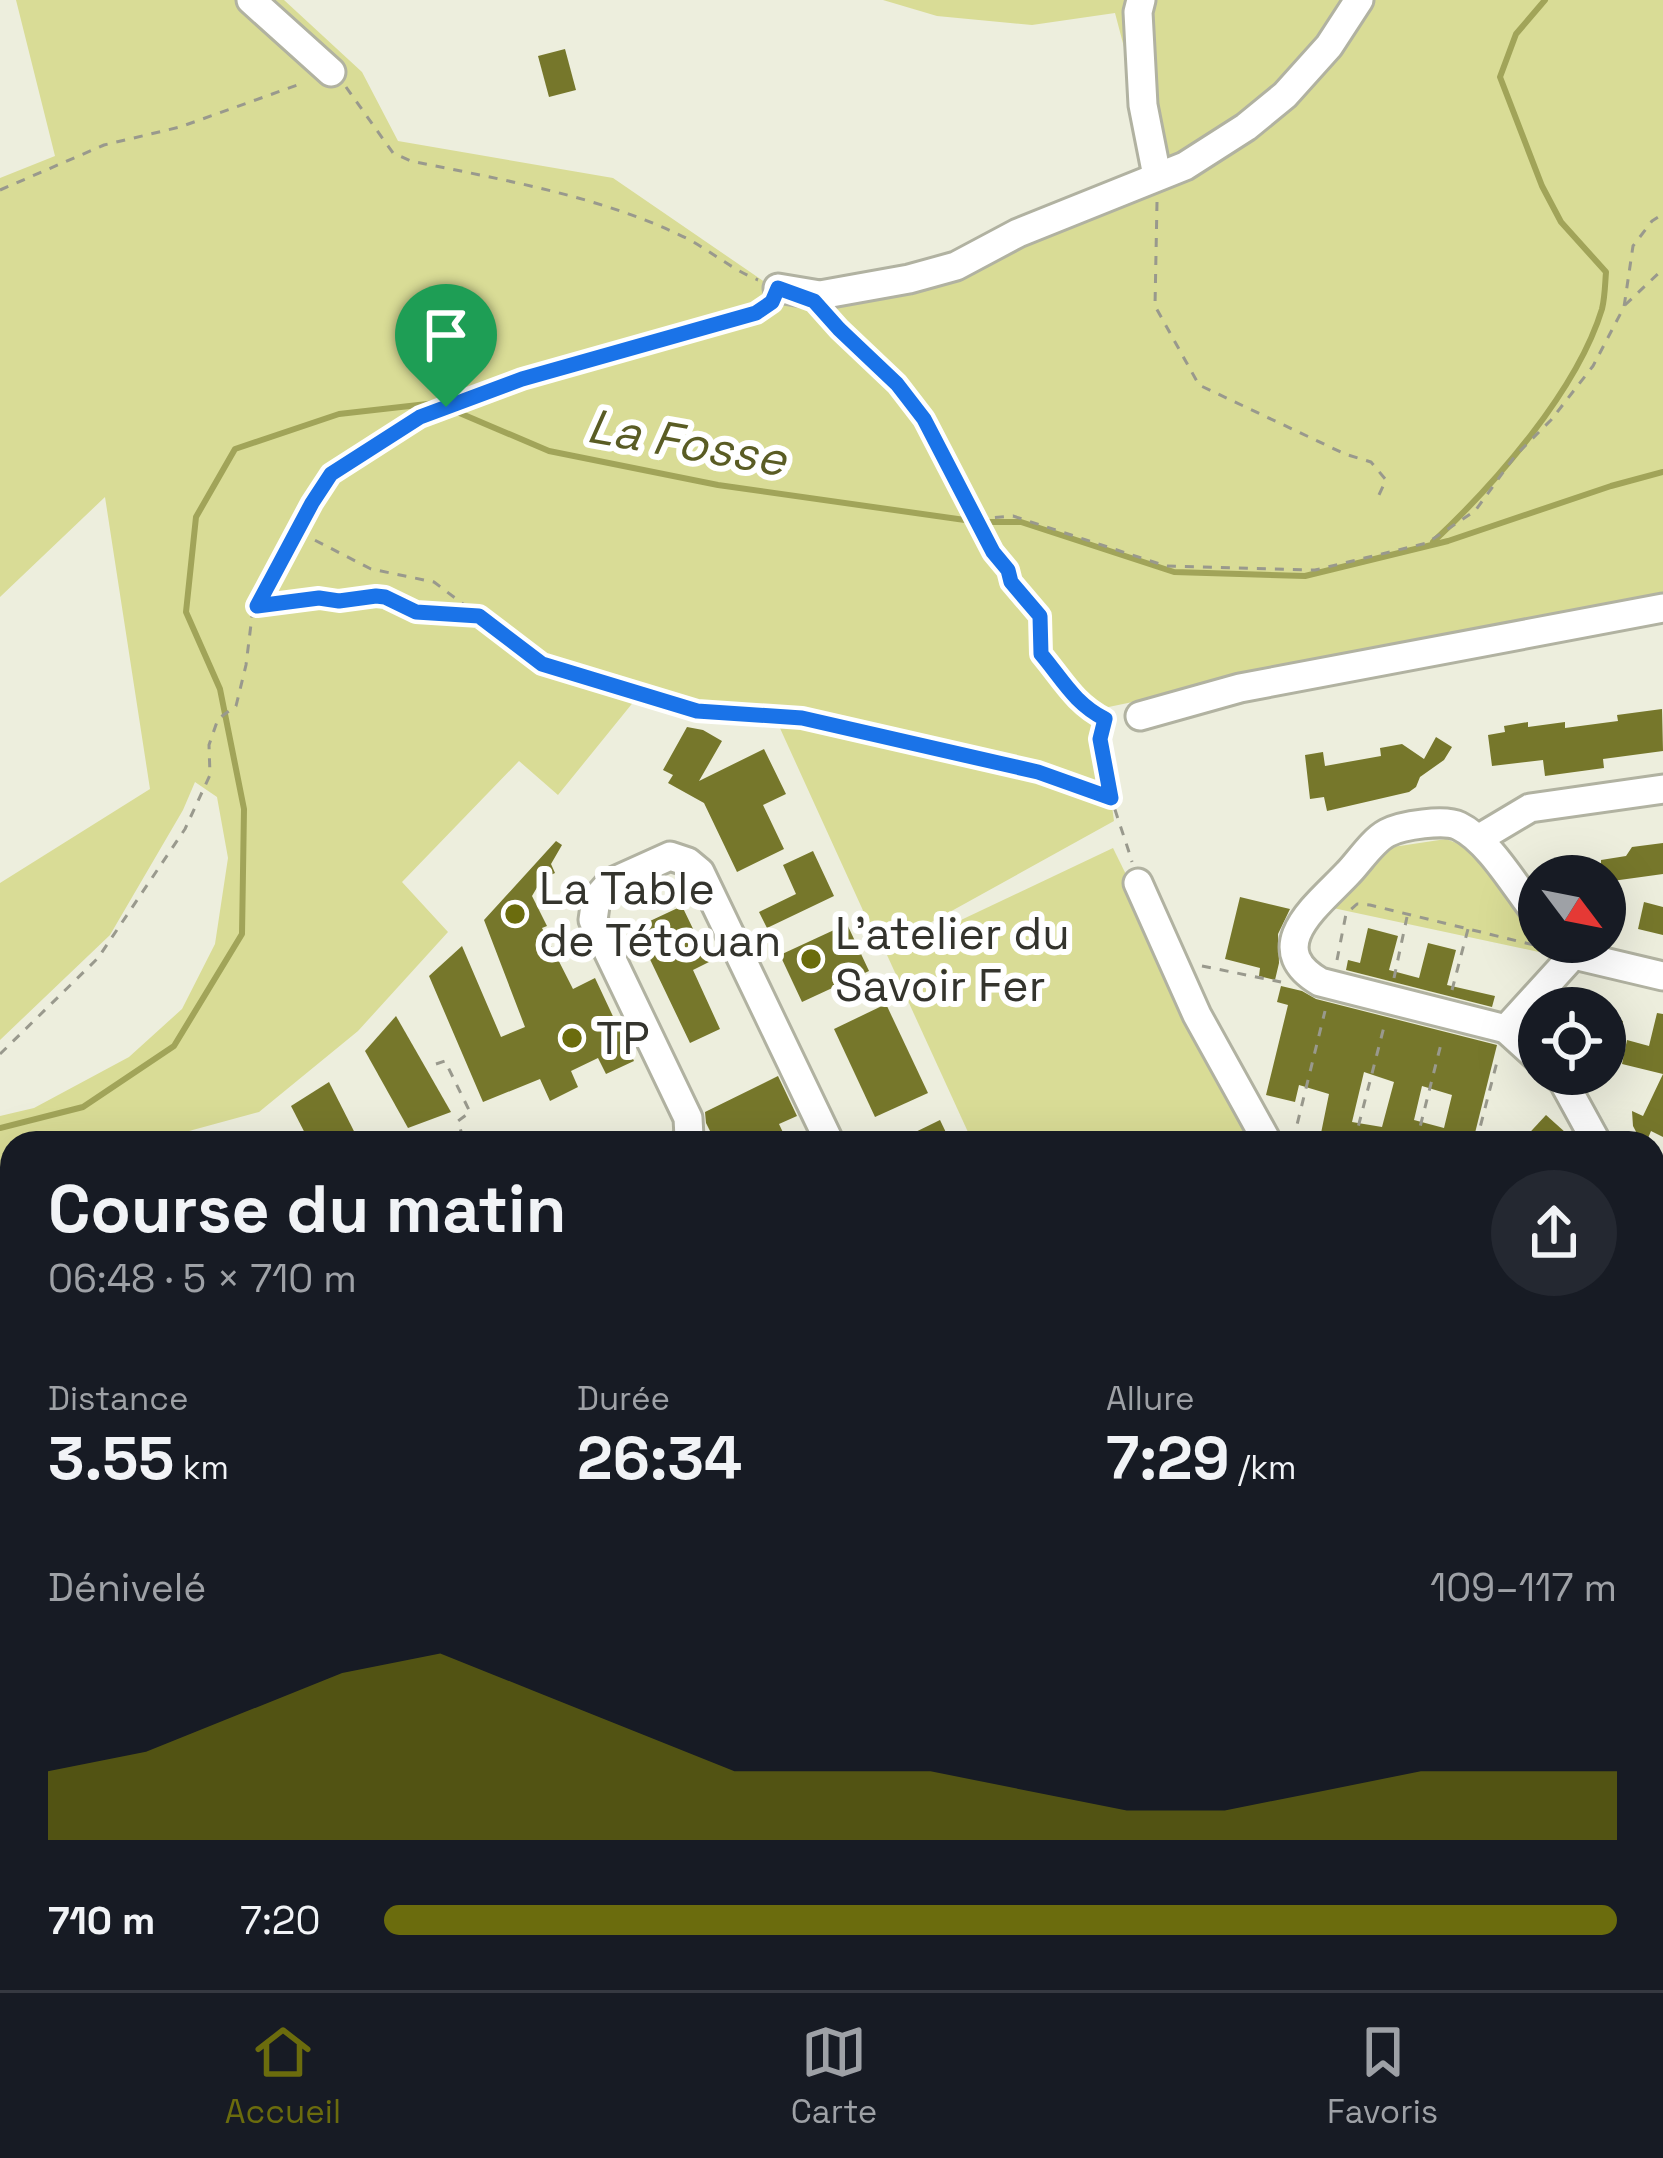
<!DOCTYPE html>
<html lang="fr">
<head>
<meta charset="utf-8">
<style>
	:root { --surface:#171b24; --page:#242831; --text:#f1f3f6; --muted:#9ea1a6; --line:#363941; --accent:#6b6c0d }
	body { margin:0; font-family:"Space Grotesk",sans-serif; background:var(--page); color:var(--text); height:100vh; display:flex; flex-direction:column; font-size:45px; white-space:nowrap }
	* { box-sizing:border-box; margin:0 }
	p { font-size:39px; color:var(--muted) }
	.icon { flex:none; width:66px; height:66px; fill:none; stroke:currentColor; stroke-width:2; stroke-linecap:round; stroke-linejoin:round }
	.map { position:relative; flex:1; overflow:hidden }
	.drawer { position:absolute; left:0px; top:1131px; width:1665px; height:861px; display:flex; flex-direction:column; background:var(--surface); border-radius:36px 36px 0 0; box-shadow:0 12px 48px #0002 }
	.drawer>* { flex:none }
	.needle { width:78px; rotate:122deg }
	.buttons { position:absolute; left:1518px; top:855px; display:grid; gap:24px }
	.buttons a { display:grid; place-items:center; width:108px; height:108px; border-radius:50%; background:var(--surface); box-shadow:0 12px 48px #0002; font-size:60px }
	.pin { position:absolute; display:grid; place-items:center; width:102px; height:102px; color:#fff; margin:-123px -51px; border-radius:50% 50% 50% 0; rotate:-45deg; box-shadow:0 0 12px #0007 }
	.pin .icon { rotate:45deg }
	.round { display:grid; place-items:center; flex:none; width:126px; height:126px; border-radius:63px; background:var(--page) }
	.overview { display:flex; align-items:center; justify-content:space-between; height:204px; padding:0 48px }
	h1 { font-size:66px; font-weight:700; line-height:90px }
	.metrics { display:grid; grid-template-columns:repeat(3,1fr); gap:18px; height:204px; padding:12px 48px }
	.metrics div { display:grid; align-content:center }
	.metrics b { font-size:60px; font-weight:700 }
	.metrics small { font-size:33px; font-weight:400 }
	.metrics p { font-size:33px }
	.chart { height:336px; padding:24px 48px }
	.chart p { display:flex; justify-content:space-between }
	.chart svg { width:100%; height:216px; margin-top:12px; fill:var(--accent); opacity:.7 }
	ul { padding:0 48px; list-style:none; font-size:39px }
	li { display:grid; grid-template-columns:192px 144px 1fr; align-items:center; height:90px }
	li i { height:30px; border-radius:15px; background:var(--accent) }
	.tabs { display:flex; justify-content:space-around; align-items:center; height:168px; border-top:3px solid var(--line); background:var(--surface); font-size:33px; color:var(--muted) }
	.tabs a { display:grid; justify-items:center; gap:6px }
	.tabs .active { color:var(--accent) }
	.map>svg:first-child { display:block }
	.green { fill:#d9dc96 }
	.water { fill:#a1a459 }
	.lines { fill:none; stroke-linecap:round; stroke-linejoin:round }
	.stream { stroke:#a1a459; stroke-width:6 }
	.building { fill:#76772b; fill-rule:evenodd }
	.minor-casing { stroke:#b1b2a1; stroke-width:33 }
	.highway-casing { stroke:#7d7f2c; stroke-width:45 }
	.path { stroke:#99998d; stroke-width:3; stroke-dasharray:9 9; stroke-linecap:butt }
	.minor { stroke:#fff; stroke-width:27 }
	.highway { stroke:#a5a72b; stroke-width:39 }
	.route-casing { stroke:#fff; stroke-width:24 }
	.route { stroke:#1a73e8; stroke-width:15 }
	.poi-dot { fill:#6b6c0d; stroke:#fff; stroke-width:4.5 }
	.labels { text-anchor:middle; stroke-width:12; stroke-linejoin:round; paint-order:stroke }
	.poi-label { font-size:45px; fill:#34342d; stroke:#fff; text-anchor:start }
	.water-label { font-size:48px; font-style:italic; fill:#5a5c24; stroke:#fff }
</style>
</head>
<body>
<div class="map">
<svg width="1663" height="1990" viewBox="0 0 1663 1990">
	<rect width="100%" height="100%" fill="#edeedd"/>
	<g class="green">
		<polygon points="16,0 284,0 362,72 398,141 613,178 807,311 1013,253 1143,173 1125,51 1115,13 1032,25 937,16 883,0 1663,0 1663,592 1099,709 1114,821 881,950 779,726 635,700 558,795 519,761 402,882 448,932 358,1031 259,1112 145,1143 12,1143 12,1167 0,1169 0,1116 34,1108 129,1057 182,1009 215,944 228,858 217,797 195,782 183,810 110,935 0,1040 0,883 150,789 105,497 0,597 0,178 55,156"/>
		<polygon points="1446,839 1469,848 1538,942 1539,952 1333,908 1393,847"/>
		<polygon points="1113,848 1258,1143 973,1143 887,955"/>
		<polygon points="0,1183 9,1183 12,1196 12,1655 0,1654"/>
		<polygon points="554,1980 685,1980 659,1990 543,1990"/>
	</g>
	<g class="water">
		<polygon points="0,1199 9,1207 12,1216 12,1310 0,1315"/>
		<polygon points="12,1397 12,1643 0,1640 0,1398"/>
		<polygon points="1653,1786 1663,1809 1663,1900 1653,1897"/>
	</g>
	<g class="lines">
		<g class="stream">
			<path d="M 1433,542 C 1495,484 1577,391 1602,309 C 1605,297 1605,284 1606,272 L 1561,222 L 1542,186 L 1500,77 L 1516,34 L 1545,0"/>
			<polyline points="0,1128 83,1107 174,1046 242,934 244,809 220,689 186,612 196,517 235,449 339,414 436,403 549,451 718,485 979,522 1021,522 1174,572 1305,576 1448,541 1611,486 1663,472"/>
		</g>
	</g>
	<g class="building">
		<polygon points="565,49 576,90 549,97 538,56"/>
		<polygon points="1662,709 1663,751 1603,759 1604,768 1545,776 1543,760 1492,766 1488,735 1505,732 1504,726 1528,722 1528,727 1565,722 1565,728 1618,721 1617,715"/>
		<polygon points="687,727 703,730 722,741 699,781 764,749 786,794 763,805 784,849 737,872 704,803 668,783 673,775 663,770"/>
		<polygon points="1436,737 1452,747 1444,760 1420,777 1416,787 1409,792 1327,811 1324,797 1310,799 1305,755 1323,752 1325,766 1381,756 1380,748 1402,744 1424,759"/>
		<polygon points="556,841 562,845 551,864 555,873 542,879 532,896 547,926 542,928 573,989 595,978 634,1061 606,1074 598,1058 571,1071 578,1087 550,1101 540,1079 483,1102 429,976 462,946 501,1037 525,1027 484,920"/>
		<polygon points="1663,843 1663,874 1605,882 1605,876 1571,876 1601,863 1601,860 1626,856 1632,847"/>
		<polygon points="813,851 834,896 767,928 759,912 796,894 783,865"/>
		<polygon points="1240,897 1290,909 1278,934 1279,963 1275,980 1259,976 1260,968 1225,959"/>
		<polygon points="1644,902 1663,907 1663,935 1638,929"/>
		<polygon points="682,906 709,962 693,970 720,1029 690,1043 635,928"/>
		<polygon points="847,924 869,971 802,1002 780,955"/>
		<polygon points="1368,928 1398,936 1389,970 1419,978 1428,943 1456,950 1447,985 1495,996 1492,1007 1346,970 1348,960 1360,963"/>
		<path d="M 1281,986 L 1302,991 L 1316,999 L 1497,1045 L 1474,1137 L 1479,1138 L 1479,1143 L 1319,1143 L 1329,1094 L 1299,1085 L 1295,1102 L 1266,1095 L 1288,1005 L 1277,1002 ZM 1364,1072 L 1394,1082 L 1382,1127 L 1352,1122 ZM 1422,1086 L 1452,1095 L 1444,1128 L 1414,1120 Z"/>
		<polygon points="886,1004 928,1093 875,1117 834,1029"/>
		<polygon points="1657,1013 1663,1014 1663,1137 1651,1131 1646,1143 1642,1143 1633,1126 1632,1111 1643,1116 1663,1074 1622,1064 1627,1040 1649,1046"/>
		<polygon points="396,1016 451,1112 408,1128 365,1051"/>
		<polygon points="1605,1017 1623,1021 1611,1068 1605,1067"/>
		<polygon points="778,1076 797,1116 779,1124 788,1143 716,1143 706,1123 705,1112"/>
		<polygon points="329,1082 360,1143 310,1143 291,1106"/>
		<polygon points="1546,1115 1566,1133 1557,1143 1520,1143"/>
		<polygon points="940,1120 951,1143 893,1143"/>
	</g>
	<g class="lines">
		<g class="minor-casing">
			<g id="minor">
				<polyline points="251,0 331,72"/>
				<polyline points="1141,0 1138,12 1143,105 1157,176"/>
				<polyline points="778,288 820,295 909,279 956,266 1018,233 1185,166 1246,127 1285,95 1329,46 1359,0"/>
				<polyline points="1140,716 1240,688 1663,608"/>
				<polyline points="1478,839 1530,808 1663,789"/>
				<polyline points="1138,883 1197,1015 1268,1143"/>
				<path d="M 1539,917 C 1517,890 1490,841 1459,826 C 1445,819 1402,825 1387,833 C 1372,841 1359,862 1348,873 C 1319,904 1260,947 1320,982 L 1506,1029 L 1567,962 L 1570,954"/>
				<polyline points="1560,942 1570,954 1663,976"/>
				<polyline points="1506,1029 1539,1059"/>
				<polyline points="1555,1074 1563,1081 1597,1143"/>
				<polyline points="683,1143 689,1137 688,1118 593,920 596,899 610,883 670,856 688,862 700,872 830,1143"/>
				<polyline points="1653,1178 1663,1181"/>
				<polyline points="1653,1225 1663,1234"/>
				<polyline points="1653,1549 1663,1542"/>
				<polyline points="394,1990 398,1988"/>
				<polyline points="528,1990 541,1980"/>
				<polyline points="703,1990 703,1980"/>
			</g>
		</g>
		<g class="highway-casing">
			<g id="highway">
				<polyline points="733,1990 772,1980"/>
				<path d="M 856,1990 C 979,1979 1100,1983 1223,1983 C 1370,1983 1516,1982 1663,1986"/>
			</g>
		</g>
		<g class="path">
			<path d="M 346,87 L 393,153 L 411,161 C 503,180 601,196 686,238 C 711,251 731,269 758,280"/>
			<polyline points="0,190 104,145 180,127 303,83"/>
			<polyline points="1157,202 1155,306 1199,385 1345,454 1371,462 1386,480 1378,497"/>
			<polyline points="1625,305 1663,269"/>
			<path d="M 828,317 L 897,384 L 924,419 L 993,552 L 1008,570 L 1011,582 L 1040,616 L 1041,654 C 1061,677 1081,721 1115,718"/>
			<polyline points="977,519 1013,516 1166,566 1315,570 1427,543 1475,511 1515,456 1551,420 1593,366 1624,307 1633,246 1652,221 1663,214"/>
			<polyline points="299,532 371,569 434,582 542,664 697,711 802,718 1038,773 1111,798"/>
			<path d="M 259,606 C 298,604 336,597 375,596 C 389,596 398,606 411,610 C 432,617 455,617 477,617"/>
			<path d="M 1105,721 C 1094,765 1120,820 1132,862"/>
			<polyline points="1337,960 1346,914 1357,904 1370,905 1538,946"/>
			<polyline points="1202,966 1281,982"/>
			<polyline points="1394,978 1407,917"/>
			<polyline points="1452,990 1468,929"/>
			<polyline points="0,1054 98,958 185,829 210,775 209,745 218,719 236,706 246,665 252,616 312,503 331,474 420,417 522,379 756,313 763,308"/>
			<polyline points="436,1064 445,1061 470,1112 458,1121 463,1138 451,1143"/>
			<polyline points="1293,1141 1325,1011"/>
			<polyline points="1354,1143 1385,1023"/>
			<polyline points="1416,1143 1442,1040"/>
			<polyline points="1476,1143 1498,1058"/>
			<polyline points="1653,1317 1663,1303"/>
			<polyline points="1653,1375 1663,1384"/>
			<polyline points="0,1665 12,1665"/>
			<polyline points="464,1990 473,1980"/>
			<polyline points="494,1990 505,1985"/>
		</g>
		<use href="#minor" class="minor"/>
		<use href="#highway" class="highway"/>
	</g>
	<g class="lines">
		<g class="route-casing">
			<path id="route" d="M 778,288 L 814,301 L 839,329 L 897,384 L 924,419 L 993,552 L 1008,570 L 1011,582 L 1040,616 L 1041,654 C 1063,680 1074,703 1105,719 L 1100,739 L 1111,798 L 1038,772 L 802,718 L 697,711 L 542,664 L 479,616 L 416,612 L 385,597 L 376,596 L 339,601 L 319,598 L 257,606 L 312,503 L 331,474 L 420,417 L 522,379 L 756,313 L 772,302 Z"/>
		</g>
		<use href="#route" class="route"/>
	</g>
	<g class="poi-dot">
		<circle cx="515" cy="914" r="12"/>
		<circle cx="811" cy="959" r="12"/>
		<circle cx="572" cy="1038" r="12"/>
	</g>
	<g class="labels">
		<g class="poi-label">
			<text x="539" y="904">La Table<tspan x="539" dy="52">de Tétouan</tspan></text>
			<text x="835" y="949">L'atelier du<tspan x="835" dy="52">Savoir Fer</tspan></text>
			<text x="596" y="1054">TP</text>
		</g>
		<g class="water-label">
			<text transform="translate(687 442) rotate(10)" y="17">La Fosse</text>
		</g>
	</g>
</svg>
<div class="buttons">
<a><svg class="needle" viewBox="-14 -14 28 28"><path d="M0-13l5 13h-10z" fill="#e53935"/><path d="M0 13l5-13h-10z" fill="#9ea1a6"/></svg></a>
<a><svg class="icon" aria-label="locate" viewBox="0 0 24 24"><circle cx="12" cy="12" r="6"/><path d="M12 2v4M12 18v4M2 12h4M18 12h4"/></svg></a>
</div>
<div class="pin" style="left:446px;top:407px;background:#1e9e55"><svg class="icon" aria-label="arrive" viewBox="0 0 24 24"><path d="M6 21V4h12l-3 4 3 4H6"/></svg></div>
<section class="drawer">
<div class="overview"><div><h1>Course du matin</h1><p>06:48 · 5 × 710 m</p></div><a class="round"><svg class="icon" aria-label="share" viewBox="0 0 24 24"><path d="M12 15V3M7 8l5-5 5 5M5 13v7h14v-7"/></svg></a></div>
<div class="metrics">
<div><p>Distance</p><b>3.55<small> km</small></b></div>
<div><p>Durée</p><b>26:34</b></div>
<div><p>Allure</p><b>7:29<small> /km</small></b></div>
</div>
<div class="chart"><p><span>Dénivelé</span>109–117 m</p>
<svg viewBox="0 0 160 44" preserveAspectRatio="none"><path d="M0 44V30L10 26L20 18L30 10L40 6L50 14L60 22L70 30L80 30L90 30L100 34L110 38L120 38L130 34L140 30L150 30L160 30V44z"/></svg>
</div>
<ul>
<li><b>710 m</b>7:20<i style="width:100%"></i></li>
</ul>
</section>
</div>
<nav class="tabs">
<a class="active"><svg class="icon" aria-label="home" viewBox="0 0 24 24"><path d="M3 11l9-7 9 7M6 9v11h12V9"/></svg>Accueil</a>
<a><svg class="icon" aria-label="map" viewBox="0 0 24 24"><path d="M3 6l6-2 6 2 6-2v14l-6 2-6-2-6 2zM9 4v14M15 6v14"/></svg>Carte</a>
<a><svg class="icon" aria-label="saved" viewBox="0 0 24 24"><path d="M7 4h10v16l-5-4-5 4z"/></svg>Favoris</a>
</nav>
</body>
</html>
